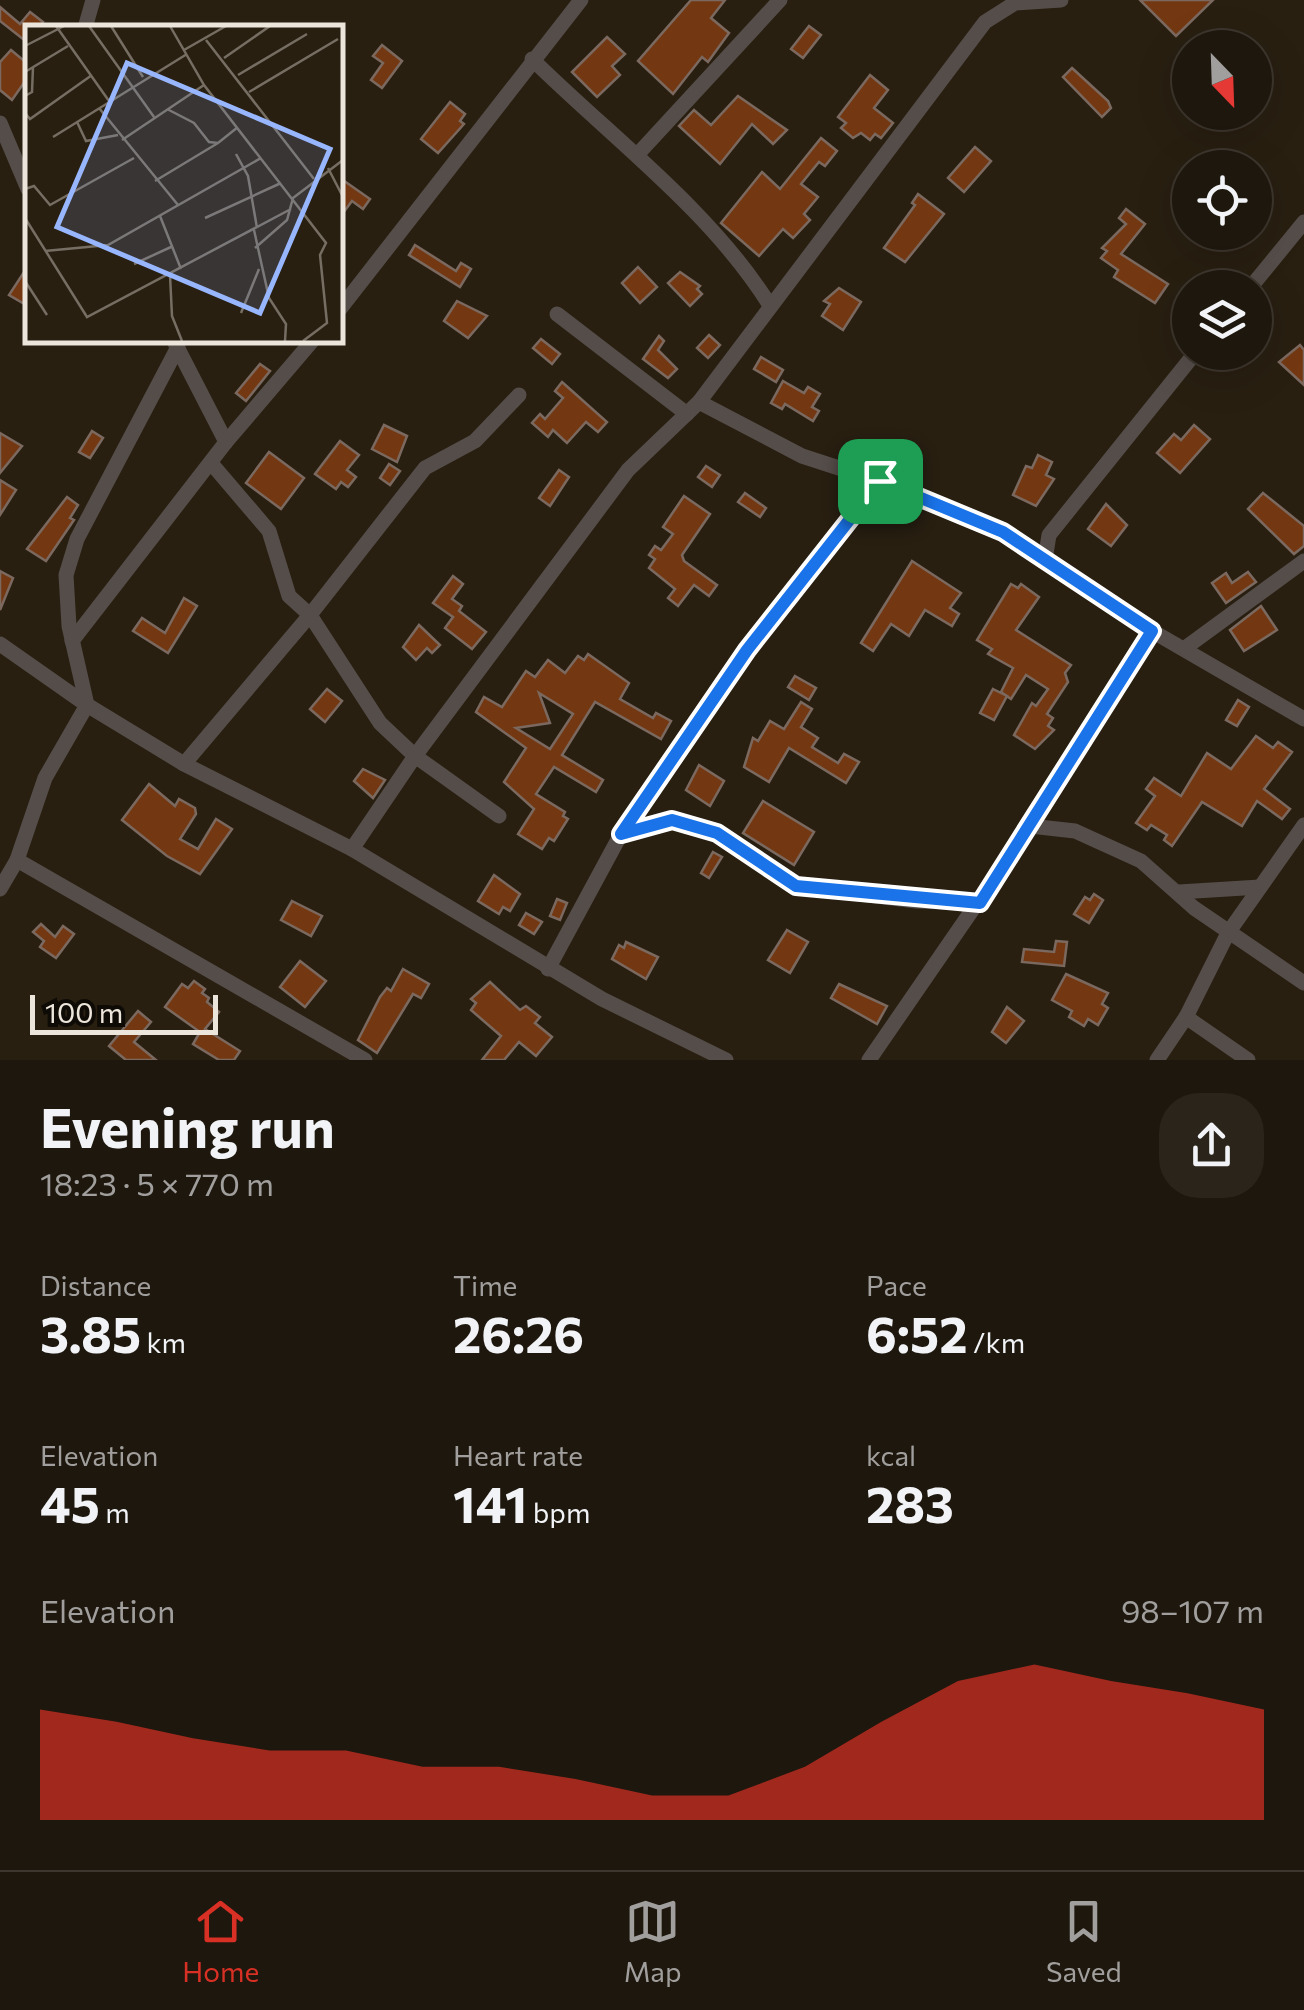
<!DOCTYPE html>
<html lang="en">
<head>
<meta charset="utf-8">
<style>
	:root { --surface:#1e170d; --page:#2b241b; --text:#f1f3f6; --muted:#a19f9d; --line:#3c362e; --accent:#d93025 }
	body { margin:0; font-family:Commissioner,sans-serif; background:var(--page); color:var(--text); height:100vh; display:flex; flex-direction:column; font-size:38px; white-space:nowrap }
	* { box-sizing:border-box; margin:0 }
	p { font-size:32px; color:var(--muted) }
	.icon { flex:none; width:55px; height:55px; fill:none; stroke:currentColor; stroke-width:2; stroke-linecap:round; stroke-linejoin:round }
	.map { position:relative; height:1060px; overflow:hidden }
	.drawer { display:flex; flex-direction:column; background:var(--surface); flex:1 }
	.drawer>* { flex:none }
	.needle { width:65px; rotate:157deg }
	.fabs { position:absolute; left:1172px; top:30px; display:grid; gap:20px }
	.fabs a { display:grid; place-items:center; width:100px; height:100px; border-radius:50%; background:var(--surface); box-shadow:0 10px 40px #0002,0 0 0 2px var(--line); font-size:50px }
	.scale { position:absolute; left:30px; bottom:25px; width:188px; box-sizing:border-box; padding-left:10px; border:5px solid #ece5dc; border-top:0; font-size:28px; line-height:35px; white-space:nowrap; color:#ece5dc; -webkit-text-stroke:8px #0e0a05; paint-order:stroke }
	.pin { position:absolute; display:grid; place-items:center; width:85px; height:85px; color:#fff; margin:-42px; border-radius:20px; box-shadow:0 5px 15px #0006 }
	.round { display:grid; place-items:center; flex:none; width:105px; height:105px; border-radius:40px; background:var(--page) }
	.overview { display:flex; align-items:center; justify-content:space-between; height:170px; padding:0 40px }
	h1 { font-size:55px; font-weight:700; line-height:75px }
	.stats { display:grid; grid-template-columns:repeat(3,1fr); gap:15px; height:170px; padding:10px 40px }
	.stats div { display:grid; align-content:center }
	.stats b { font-size:50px; font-weight:700 }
	.stats small { font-size:28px; font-weight:400 }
	.stats p { font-size:28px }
	.chart { height:280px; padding:20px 40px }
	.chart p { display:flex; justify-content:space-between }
	.chart svg { width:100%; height:180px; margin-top:10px; fill:var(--accent); opacity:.7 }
	.menu { display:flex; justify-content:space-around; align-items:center; height:140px; border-top:2px solid var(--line); background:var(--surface); font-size:28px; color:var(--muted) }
	.menu a { display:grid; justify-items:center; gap:5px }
	.menu .selected { color:var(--accent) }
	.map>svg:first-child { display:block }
	.building { fill:#733812; stroke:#7b695f; stroke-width:2.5; fill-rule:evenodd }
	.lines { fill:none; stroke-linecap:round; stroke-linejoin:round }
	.street { stroke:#554d49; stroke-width:15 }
	.route-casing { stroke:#fff; stroke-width:20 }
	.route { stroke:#1a73e8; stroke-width:12 }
	.inset-road { fill:none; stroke:#766e62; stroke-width:2.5 }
	.view { fill:#97b6fd; fill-opacity:0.15; stroke:#97b6fd; stroke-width:5 }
	.inset-edge { fill:none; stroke:#ece5dc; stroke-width:5 }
</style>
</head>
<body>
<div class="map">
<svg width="1304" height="1060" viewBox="0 0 1304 1060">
	<rect width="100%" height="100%" fill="#281f11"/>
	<g class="building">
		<polygon points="691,0 725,0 711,18 729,33 708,62 702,57 673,94 638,61"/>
		<polygon points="1140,0 1213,0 1176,36"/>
		<polygon points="0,7 20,24 30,12 43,22 38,28 28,28 28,43 0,21"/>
		<polygon points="809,26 821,35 803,58 791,49"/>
		<polygon points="607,37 625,54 612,66 620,75 597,97 572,72"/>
		<polygon points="382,45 402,61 382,88 371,80 383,63 373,56"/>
		<polygon points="11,50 28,64 28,77 12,100 0,90 0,62"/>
		<polygon points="1072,68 1108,101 1111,108 1102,117 1063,77"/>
		<polygon points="870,75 888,90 874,108 893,123 881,138 875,134 870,140 861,133 853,138 841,128 846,123 838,117"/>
		<polygon points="738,96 787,130 773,144 752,124 720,164 679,126 694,110 711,125"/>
		<polygon points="450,102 465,114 460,121 464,124 438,153 421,139"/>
		<polygon points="821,138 837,151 825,166 819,162 801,184 818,197 804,214 810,220 793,238 783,229 759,256 721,223 762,172 780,189"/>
		<polygon points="975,147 991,161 964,192 948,178"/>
		<polygon points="340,178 370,199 363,209 352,201 340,217"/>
		<polygon points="918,194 944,214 905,262 884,248 915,205 912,203"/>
		<polygon points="1126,209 1145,224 1121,254 1168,284 1155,303 1114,277 1118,270 1101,258 1107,251 1102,248 1126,224 1119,218"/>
		<polygon points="415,245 456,271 461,263 471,269 460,287 409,255"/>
		<polygon points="28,266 28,306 9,295"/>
		<polygon points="638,267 657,287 640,303 622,283"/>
		<polygon points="680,272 700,286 697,289 702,294 690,306 668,283"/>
		<polygon points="839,288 861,302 843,330 822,316 830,304 824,301"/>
		<polygon points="457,301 487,316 468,338 444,321"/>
		<polygon points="709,335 720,345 708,358 697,348"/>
		<polygon points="659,336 664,341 658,350 677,369 668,378 643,359"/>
		<polygon points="541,339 560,354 552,364 533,348"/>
		<polygon points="1300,345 1304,350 1304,385 1279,362"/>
		<polygon points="761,357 783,370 776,382 754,369"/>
		<polygon points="260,364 270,371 246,401 236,393"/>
		<polygon points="783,381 804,393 808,387 820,394 812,407 819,411 813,421 785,404 782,409 771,403"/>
		<polygon points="562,382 607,422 598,432 586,422 567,443 553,430 548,437 532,423 540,414 545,419 563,398 555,391"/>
		<polygon points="384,425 407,436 397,462 372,449"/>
		<polygon points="1194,425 1210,439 1180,473 1157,453 1174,434 1181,440"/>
		<polygon points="92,431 103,438 90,458 79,452"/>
		<polygon points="0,433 22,446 0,473"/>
		<polygon points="340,441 359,455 347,470 356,477 348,487 341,482 336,489 315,474"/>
		<polygon points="269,452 304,478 281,509 246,483"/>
		<polygon points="1038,455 1052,462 1046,475 1054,479 1036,506 1013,495 1026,466 1032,468"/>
		<polygon points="389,464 400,471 390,485 380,478"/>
		<polygon points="706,466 720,475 712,487 698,477"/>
		<polygon points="559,470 569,477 550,506 539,498"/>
		<polygon points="0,480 16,490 0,515"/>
		<polygon points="745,493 766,508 760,517 738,502"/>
		<polygon points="1263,493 1304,526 1304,546 1294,554 1248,509"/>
		<polygon points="684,496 710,514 682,555 684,561 717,585 709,596 694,585 678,606 668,598 675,589 649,568 655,559 649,555 655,546 661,550 673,534 663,527"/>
		<polygon points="67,497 78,505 70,518 74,520 46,561 27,549"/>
		<polygon points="1106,504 1127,525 1111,546 1088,529"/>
		<polygon points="912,561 961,593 950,608 959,614 952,626 925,610 909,636 891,624 873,651 861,643"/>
		<polygon points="0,571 13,578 0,610"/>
		<polygon points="1248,572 1256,582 1226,603 1212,583 1226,573 1232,583"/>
		<polygon points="453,576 463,584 452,599 462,606 459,611 486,632 472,649 445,628 453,617 433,603"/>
		<polygon points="1011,584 1018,588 1021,584 1039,597 1016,630 1071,665 1065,673 1068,682 1047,714 1053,718 1048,726 1054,730 1035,749 1014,735 1032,703 1036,706 1048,689 1026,675 1011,699 1001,692 1013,668 988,654 992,649 977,640"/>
		<polygon points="184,598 197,606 168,653 133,631 142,618 165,633"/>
		<polygon points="1261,606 1277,630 1244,651 1230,630"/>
		<polygon points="419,625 440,645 432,653 427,648 416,660 403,647"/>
		<path d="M 588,654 L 629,683 L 620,699 L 653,718 L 656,713 L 671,721 L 661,739 L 595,702 L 562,755 L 603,780 L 596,792 L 554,767 L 536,794 L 565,812 L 563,816 L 568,819 L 554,841 L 549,838 L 542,849 L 518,834 L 534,809 L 504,782 L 526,748 L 476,712 L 484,697 L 502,707 L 526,671 L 535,677 L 548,660 L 565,673 L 578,656 L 584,660 ZM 539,693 L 573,714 L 550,749 L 516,728 L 550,723 Z"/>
		<polygon points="795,676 816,688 809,700 788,687"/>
		<polygon points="327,689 342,701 325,722 310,709"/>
		<polygon points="993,689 1007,696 994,720 980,713"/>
		<polygon points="1238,700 1249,707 1237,726 1226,720"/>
		<polygon points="801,702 812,709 801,727 818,738 812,747 838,763 844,754 859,762 846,783 789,748 769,782 744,767 753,738 758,741 770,721 784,729"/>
		<polygon points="1256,736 1273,748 1278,742 1292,752 1264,789 1290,809 1282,819 1257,801 1242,826 1202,802 1172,846 1164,840 1167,835 1151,825 1147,830 1136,823 1155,796 1146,789 1154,778 1181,796 1207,753 1231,769"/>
		<polygon points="699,765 724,781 710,806 686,790"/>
		<polygon points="363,769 385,780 373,798 354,781"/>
		<polygon points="149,784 175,806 179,799 195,808 196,814 180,839 198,849 216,819 232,829 200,874 167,856 122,820"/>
		<polygon points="763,801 814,832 794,865 743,833"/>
		<polygon points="713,852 722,857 709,878 701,873"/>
		<polygon points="494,875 520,894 510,911 503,907 499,914 478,901"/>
		<polygon points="1094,894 1103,900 1089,923 1074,914 1085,897 1090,900"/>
		<polygon points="557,899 567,903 560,920 550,916"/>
		<polygon points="292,901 322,916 311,936 281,920"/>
		<polygon points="526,913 542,922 534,934 519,925"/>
		<polygon points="41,924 55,937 63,926 74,934 56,958 40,947 44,941 33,932"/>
		<polygon points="787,930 808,942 790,973 768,960"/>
		<polygon points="1056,941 1067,942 1064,966 1022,962 1024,949 1054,952"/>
		<polygon points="626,942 658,957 646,979 612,959 619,945 624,948"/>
		<polygon points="300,961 326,981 305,1007 280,987"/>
		<polygon points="403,969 429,984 421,998 413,994 377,1053 358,1040 380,997 387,988 391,991"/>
		<polygon points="1066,974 1108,993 1102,1004 1108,1008 1098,1025 1088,1019 1084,1026 1069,1017 1072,1011 1052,1000"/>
		<polygon points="194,981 205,989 202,993 209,998 207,1002 219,1012 205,1029 240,1051 234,1060 219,1060 193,1044 200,1032 165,1007 182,984 188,988"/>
		<polygon points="490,982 520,1010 526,1006 540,1017 535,1023 552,1037 536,1056 519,1042 504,1060 482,1060 501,1036 471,1010 476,1003 471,999"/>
		<polygon points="839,984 887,1006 877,1024 831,998"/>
		<polygon points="1007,1007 1024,1021 1006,1043 992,1032"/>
		<polygon points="138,1011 151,1022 134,1042 156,1060 126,1060 109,1046"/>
	</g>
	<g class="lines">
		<g class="street">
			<polyline points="85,28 93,0"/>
			<path d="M 532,59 C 611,137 710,210 769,304"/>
			<polyline points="0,123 28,189"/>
			<polyline points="637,155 780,0"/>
			<polyline points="1250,288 1304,222"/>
			<polyline points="340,309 581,0"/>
			<polyline points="557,314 687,414"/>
			<polyline points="175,343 226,442"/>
			<polyline points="699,402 802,456 879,481 1003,532 1152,631 1304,719"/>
			<polyline points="211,463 269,531 289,596 310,615 380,723 415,756 499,816"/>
			<polyline points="1045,560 1049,535 1196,352"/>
			<polyline points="72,641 226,442 313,340"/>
			<polyline points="0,644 87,705 184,764 352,849 602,999 726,1060"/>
			<polyline points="1185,648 1304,561"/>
			<polyline points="184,764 310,615 425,468 475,441 519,395"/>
			<polyline points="1030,826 1075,831 1141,861 1194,908 1304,983"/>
			<polyline points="621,834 747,650 879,481"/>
			<polyline points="352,849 415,756 628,470 699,402 985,22 1015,3 1061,0"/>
			<polyline points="17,860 365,1060"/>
			<polyline points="0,889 17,860 45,778 87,705 69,626 66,575 77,539 178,347"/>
			<polyline points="1179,892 1260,887"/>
			<polyline points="548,969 621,834 673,820 717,833 796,886 916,901 979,903"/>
			<polyline points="1186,1017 1248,1060"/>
			<polyline points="869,1060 1030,826 1152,631"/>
			<polyline points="1157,1060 1186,1017 1228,933 1304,825"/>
		</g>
	</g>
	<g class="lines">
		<g class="route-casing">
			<polygon id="route" points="880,481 1003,532 1152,631 980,903 796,886 717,833 672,820 621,834 747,650"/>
		</g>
		<use href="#route" class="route"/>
	</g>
	<g transform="translate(25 25)">
		<rect width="318" height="318" fill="#281f11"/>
		<path class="inset-road" d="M 31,1 L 84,76M 64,1 L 129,92M 86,1 L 118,52M 145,1 L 179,60 L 301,218 L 295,230 L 302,298 L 278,316M 181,15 L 289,154M 0,21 L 39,1M 159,25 L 201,1M 199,33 L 245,1M 0,47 L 43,21M 213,50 L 282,9M 224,67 L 313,14M 0,71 L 7,67 L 8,42M 74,83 L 153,180M 142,84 L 169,98 L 184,117 L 193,118 L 213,102M 0,88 L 5,94 L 67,50M 52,97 L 61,116 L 93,110M 28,112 L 162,29M 97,115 L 179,60M 211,129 L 223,151 L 232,203M 303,143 L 318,172M 130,156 L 193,118M 0,164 L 9,161 L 25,180 L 109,133M 135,191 L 156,244M 0,193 L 62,292 L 266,184M 180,193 L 256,158M 229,205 L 244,273 L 261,299 L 260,316M 230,223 L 262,195 L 268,173 L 318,135M 20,226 L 83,220 L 236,133M 109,239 L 146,222M 145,250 L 147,291 L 157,316M 0,256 L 22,290M 216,288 L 234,244"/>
		<path class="view" d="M 102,38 L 305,124 L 235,288 L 32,202 Z"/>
		<rect width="318" height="318" class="inset-edge"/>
	</g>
</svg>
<div class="fabs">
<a><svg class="needle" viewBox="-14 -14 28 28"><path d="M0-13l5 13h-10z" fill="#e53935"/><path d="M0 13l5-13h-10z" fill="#a19f9d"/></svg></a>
<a><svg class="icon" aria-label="locate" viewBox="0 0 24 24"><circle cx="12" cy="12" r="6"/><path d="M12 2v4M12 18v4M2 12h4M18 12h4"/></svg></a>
<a><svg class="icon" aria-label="layers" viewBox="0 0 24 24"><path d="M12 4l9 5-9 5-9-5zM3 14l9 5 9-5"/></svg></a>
</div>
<div class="scale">100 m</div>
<div class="pin" style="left:880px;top:481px;background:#1e9e55"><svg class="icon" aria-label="arrive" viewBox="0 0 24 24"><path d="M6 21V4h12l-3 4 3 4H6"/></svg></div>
</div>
<section class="drawer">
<div class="overview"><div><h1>Evening run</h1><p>18:23 · 5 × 770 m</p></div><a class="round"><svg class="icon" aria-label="share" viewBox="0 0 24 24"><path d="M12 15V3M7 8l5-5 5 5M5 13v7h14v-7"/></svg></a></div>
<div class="stats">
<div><p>Distance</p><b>3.85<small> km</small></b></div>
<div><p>Time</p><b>26:26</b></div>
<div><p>Pace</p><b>6:52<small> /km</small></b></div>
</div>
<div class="stats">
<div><p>Elevation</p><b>45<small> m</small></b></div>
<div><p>Heart rate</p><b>141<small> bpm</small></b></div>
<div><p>kcal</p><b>283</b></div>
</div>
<div class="chart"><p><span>Elevation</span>98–107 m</p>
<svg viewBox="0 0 160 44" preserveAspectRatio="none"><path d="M0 44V17L10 20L20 24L30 27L40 27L50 31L60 31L70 34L80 38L90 38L100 31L110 20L120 10L130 6L140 10L150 13L160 17V44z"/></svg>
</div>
</section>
<nav class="menu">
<a class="selected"><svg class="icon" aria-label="home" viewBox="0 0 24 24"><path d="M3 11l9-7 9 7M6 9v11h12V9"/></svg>Home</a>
<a><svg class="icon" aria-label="map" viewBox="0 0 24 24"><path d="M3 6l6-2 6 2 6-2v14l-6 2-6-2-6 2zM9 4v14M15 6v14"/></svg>Map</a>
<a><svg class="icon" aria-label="saved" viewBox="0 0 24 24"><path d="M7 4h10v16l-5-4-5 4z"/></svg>Saved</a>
</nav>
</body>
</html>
